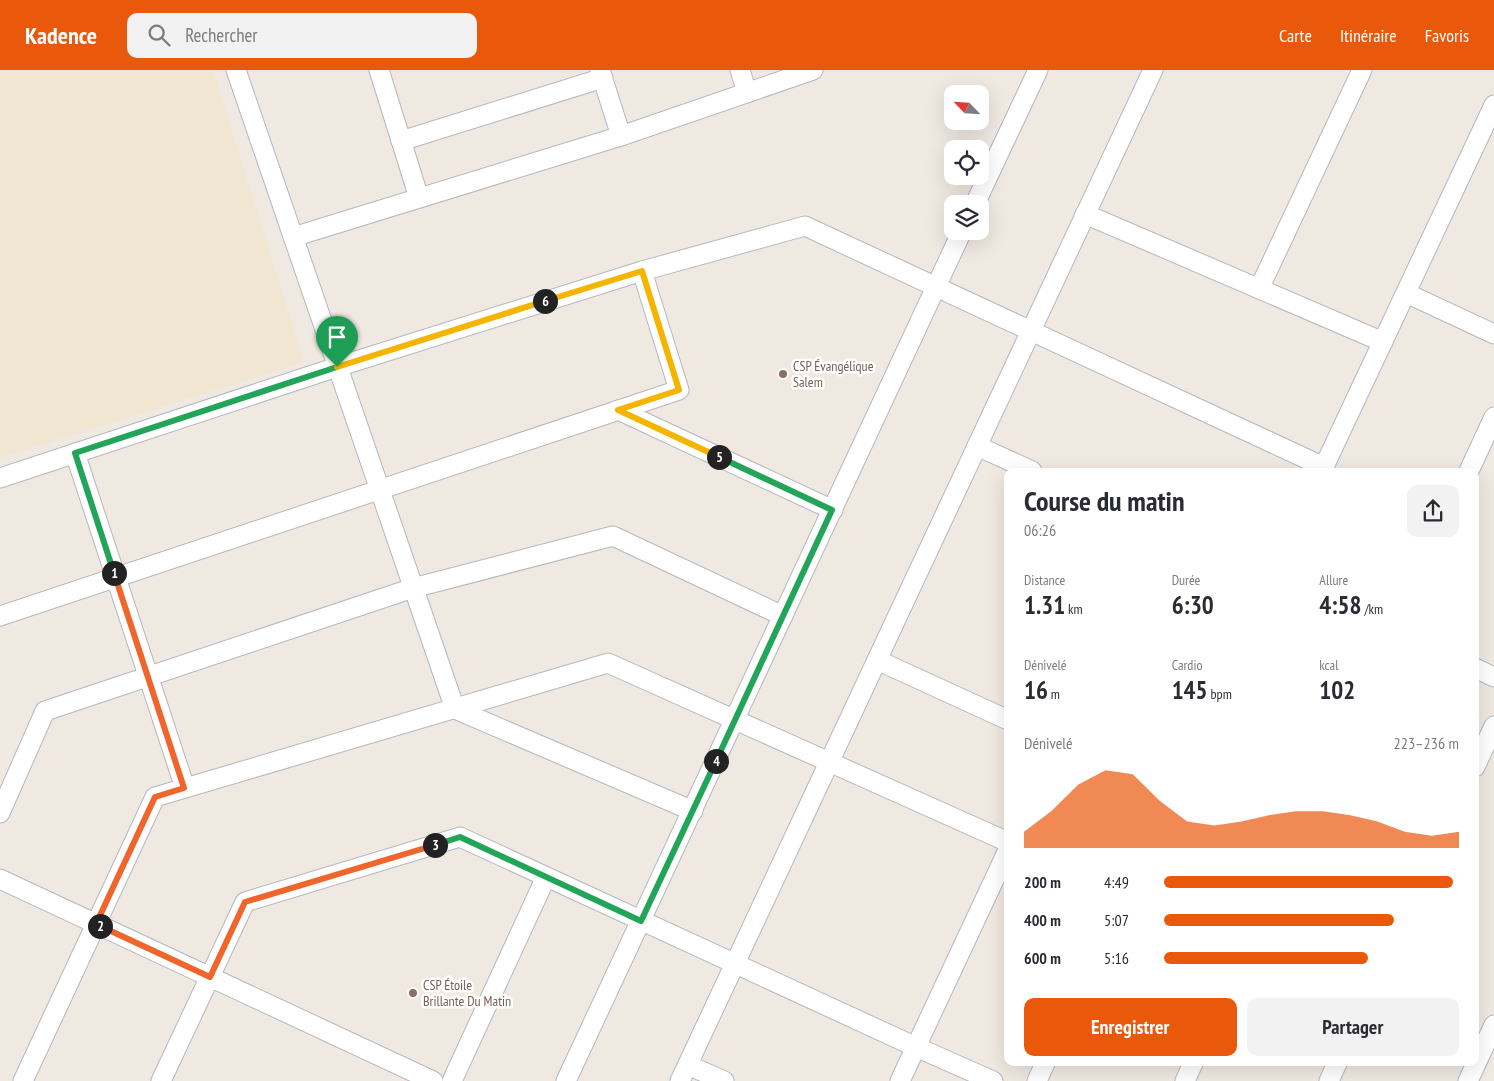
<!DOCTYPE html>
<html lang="fr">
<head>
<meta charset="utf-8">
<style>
	:root { --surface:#fff; --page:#f2f2f3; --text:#2b2b33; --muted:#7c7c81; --accent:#ea580c }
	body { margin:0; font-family:"PT Sans Narrow",sans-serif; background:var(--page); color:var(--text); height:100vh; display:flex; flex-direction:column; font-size:19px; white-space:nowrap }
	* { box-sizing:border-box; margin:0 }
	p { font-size:16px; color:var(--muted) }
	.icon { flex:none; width:28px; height:28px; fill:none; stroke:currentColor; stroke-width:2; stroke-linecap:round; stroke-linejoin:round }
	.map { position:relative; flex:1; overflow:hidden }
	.sheet { position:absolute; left:1004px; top:398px; width:475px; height:598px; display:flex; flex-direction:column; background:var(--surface); border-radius:10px; box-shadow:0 5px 20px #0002 }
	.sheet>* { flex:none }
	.needle { width:32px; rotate:295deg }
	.controls { position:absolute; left:944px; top:15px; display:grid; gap:10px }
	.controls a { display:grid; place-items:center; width:45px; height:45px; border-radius:10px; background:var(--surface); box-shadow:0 5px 20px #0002; font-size:25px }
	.pin { position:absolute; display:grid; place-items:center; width:42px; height:42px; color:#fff; margin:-51px -21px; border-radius:50% 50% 50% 0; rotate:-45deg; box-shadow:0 0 5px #0007 }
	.pin .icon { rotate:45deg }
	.km { position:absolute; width:25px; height:25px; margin:-12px; border-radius:50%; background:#222; color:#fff; font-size:14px; line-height:25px; text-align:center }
	.round { display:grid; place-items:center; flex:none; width:52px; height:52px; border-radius:10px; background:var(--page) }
	.head { display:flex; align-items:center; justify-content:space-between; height:85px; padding:0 20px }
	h1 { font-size:28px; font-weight:800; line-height:38px }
	.figures { display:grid; grid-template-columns:repeat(3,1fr); gap:8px; height:85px; padding:5px 20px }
	.figures div { display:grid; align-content:center }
	.figures b { font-size:25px; font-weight:800 }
	.figures small { font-size:14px; font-weight:400 }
	.figures p { font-size:14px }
	.chart { height:140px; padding:10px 20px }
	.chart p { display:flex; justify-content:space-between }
	.chart svg { width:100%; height:90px; margin-top:5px; fill:var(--accent); opacity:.7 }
	.primary-button { display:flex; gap:10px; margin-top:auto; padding:10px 20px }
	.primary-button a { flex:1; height:58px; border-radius:10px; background:var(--accent); color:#fff; font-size:20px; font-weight:800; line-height:58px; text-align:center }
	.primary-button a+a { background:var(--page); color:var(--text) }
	ul { padding:0 20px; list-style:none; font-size:16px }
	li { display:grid; grid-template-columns:80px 60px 1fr; align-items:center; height:38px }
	li i { height:12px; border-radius:6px; background:var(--accent) }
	header { display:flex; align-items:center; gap:30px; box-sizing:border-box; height:70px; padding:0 25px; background:var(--accent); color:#fff }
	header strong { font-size:24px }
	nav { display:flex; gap:28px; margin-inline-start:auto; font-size:18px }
	.search { width:350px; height:45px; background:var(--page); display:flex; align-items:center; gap:12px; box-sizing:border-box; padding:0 18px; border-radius:10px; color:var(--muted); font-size:19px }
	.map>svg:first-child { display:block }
	.education { fill:#f0e6d1 }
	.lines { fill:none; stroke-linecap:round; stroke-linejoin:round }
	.minor-casing { stroke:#b4b7c1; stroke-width:21 }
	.minor { stroke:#fff; stroke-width:19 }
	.split-1-casing { stroke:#fff; stroke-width:10 }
	.split-2-casing { stroke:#fff; stroke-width:10 }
	.split-3-casing { stroke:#fff; stroke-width:10 }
	.split-4-casing { stroke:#fff; stroke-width:10 }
	.split-5-casing { stroke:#fff; stroke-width:10 }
	.split-6-casing { stroke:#fff; stroke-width:10 }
	.split-7-casing { stroke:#fff; stroke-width:10 }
	.split-1 { stroke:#22a559; stroke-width:6 }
	.split-2 { stroke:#f0652b; stroke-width:6 }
	.split-3 { stroke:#f0652b; stroke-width:6 }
	.split-4 { stroke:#22a559; stroke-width:6 }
	.split-5 { stroke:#22a559; stroke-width:6 }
	.split-6 { stroke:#f5b400; stroke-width:6 }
	.split-7 { stroke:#f5b400; stroke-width:6 }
	.education-dot { fill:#8d6e63; stroke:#fff; stroke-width:2 }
	.labels { text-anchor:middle; stroke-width:5; stroke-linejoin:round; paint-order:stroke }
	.education-label { font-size:14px; fill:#785e54; stroke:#fff; text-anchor:start }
</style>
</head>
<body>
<header>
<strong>Kadence</strong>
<div class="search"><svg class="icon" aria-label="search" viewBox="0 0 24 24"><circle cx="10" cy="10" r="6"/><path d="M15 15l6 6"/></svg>Rechercher</div>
<nav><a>Carte</a><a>Itinéraire</a><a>Favoris</a></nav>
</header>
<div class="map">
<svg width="1494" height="1011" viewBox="0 0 1494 1011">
	<rect width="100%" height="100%" fill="#efe9e1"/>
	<polygon class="education" points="0,0 213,0 304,292 0,388"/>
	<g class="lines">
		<g class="minor-casing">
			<g id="minor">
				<polyline points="236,0 455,639 693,741"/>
				<polyline points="379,0 419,128"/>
				<polyline points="600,0 621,66"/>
				<polyline points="740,0 747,23"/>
				<polyline points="401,71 603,8"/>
				<polyline points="975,134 1038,0"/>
				<polyline points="1085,144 1383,272"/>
				<polyline points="293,167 621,66 813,0"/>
				<polyline points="1259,219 1362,0"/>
				<polyline points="1406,223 1494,264"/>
				<polyline points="618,340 833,440"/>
				<polyline points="977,376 1032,401"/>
				<polyline points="75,383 185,718"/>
				<polyline points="1322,401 1494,35"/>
				<polyline points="1469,401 1494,347"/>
				<polyline points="0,408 337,297 642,201 805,156 1324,397"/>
				<polyline points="0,546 679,320 642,201"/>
				<polyline points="877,590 1008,650"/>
				<polyline points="1475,598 1494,607"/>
				<polyline points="1475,697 1494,656"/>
				<polyline points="0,743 45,641 413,518 613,466 783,546"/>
				<polyline points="0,809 433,1011"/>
				<polyline points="688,995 724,1011"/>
				<polyline points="23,1011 155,727 608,593 1008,772"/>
				<polyline points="161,1011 245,832 460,767 916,977 993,1011"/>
				<polyline points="452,1011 546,807"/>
				<polyline points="566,1011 962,161"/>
				<polyline points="680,1011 1153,0"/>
				<polyline points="900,1011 1008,780"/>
				<polyline points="1037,1011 1046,991"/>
				<polyline points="1185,1011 1194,991"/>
				<polyline points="1329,1011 1338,991"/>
				<polyline points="1468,1011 1494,955"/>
			</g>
		</g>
		<use href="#minor" class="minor"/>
	</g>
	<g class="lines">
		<g class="split-1-casing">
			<polyline id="split-1" points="114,503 75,383 337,297"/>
		</g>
		<g class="split-2-casing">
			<polyline id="split-2" points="100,856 96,854 155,727 184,718 114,503"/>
		</g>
		<g class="split-3-casing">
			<polyline id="split-3" points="100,856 210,907 245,832 435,775"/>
		</g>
		<g class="split-4-casing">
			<polyline id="split-4" points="435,775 460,767 641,851 716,691"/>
		</g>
		<g class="split-5-casing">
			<polyline id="split-5" points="716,691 832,440 719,387"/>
		</g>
		<g class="split-6-casing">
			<polyline id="split-6" points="545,231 642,201 679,320 618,340 719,387"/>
		</g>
		<g class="split-7-casing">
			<polyline id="split-7" points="337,297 545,231"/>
		</g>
		<use href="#split-1" class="split-1"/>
		<use href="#split-2" class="split-2"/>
		<use href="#split-3" class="split-3"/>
		<use href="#split-4" class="split-4"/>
		<use href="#split-5" class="split-5"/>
		<use href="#split-6" class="split-6"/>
		<use href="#split-7" class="split-7"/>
	</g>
	<g class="education-dot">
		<circle cx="783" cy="304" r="5"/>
		<circle cx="413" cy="923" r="5"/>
	</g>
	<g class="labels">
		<g class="education-label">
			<text x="793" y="301">CSP Évangélique<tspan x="793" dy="16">Salem</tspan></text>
			<text x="423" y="920">CSP Étoile<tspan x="423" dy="16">Brillante Du Matin</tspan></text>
		</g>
	</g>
</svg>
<div class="controls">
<a><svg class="needle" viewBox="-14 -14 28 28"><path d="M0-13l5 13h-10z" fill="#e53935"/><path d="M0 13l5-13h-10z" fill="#7c7c81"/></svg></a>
<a><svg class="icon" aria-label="locate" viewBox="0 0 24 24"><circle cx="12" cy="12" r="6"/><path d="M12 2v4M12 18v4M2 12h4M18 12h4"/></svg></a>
<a><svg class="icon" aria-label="layers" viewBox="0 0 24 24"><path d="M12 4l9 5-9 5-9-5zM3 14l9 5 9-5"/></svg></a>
</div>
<div class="pin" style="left:337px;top:297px;background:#1e9e55"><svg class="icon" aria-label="arrive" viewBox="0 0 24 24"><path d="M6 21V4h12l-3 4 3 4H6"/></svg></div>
<b class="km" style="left:114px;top:503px">1</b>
<b class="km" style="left:100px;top:856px">2</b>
<b class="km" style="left:435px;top:775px">3</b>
<b class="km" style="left:716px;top:691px">4</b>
<b class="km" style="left:719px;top:387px">5</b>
<b class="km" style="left:545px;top:231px">6</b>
<section class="sheet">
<div class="head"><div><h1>Course du matin</h1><p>06:26</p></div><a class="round"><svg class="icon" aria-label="share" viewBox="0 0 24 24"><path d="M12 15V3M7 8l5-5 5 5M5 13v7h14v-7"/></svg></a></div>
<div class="figures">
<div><p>Distance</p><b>1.31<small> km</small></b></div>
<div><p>Durée</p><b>6:30</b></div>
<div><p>Allure</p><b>4:58<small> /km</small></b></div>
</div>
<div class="figures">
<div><p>Dénivelé</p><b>16<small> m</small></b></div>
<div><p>Cardio</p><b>145<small> bpm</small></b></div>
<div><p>kcal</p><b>102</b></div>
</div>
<div class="chart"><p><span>Dénivelé</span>223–236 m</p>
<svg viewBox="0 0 160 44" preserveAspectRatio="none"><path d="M0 44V36L10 26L20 13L30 6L40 8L50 21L60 31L70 33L80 31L90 28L100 26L110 26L120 28L130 31L140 36L150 38L160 36V44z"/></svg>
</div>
<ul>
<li><b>200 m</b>4:49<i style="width:98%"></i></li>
<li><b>400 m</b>5:07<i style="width:78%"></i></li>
<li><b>600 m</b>5:16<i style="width:69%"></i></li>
</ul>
<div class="primary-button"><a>Enregistrer</a><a>Partager</a></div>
</section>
</div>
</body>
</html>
